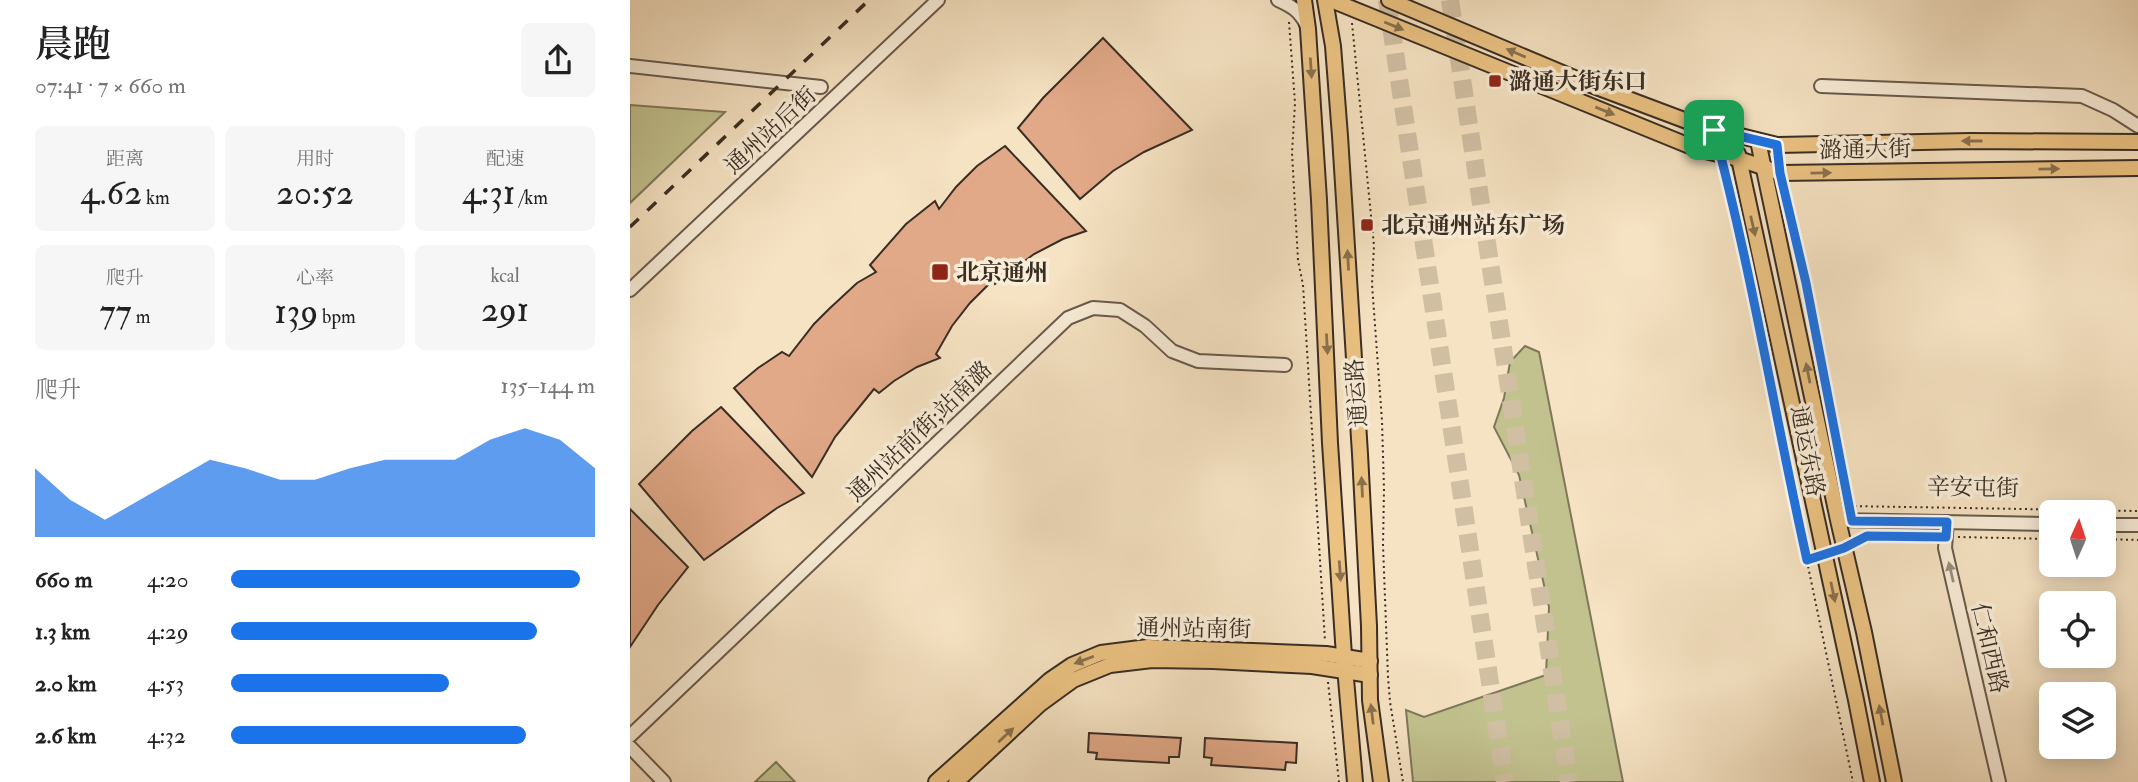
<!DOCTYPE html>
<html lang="zh">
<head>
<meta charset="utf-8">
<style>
	:root { --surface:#fff; --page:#f6f6f6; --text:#222; --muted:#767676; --accent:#1a73e8 }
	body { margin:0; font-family:"IM FELL Double Pica","Noto Serif SC",serif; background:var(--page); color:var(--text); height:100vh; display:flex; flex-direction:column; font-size:26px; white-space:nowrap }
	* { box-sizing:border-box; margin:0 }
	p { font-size:23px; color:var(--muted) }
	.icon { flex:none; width:38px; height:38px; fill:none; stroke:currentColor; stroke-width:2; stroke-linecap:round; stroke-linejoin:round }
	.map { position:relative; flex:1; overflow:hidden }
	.panel { display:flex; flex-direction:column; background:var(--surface); width:630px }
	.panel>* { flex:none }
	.needle { width:46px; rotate:3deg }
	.tools { position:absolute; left:1409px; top:500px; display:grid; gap:14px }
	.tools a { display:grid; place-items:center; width:77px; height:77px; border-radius:10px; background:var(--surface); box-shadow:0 4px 18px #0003; font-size:35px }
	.pin { position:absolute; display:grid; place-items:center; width:60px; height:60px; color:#fff; margin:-30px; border-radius:14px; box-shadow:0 4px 10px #0006 }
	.round { display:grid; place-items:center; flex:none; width:74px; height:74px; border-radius:10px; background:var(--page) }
	.headline { display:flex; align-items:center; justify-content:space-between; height:119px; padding:0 35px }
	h1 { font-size:38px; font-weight:600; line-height:52px }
	.metrics { display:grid; grid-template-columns:repeat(3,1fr); gap:10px; height:119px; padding:7px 35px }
	.metrics div { display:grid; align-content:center; border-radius:10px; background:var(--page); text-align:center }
	.metrics b { font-size:35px; font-weight:600 }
	.metrics small { font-size:19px; font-weight:400 }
	.metrics p { font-size:19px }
	.chart { height:196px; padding:14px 35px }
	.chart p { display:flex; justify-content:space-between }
	.chart svg { width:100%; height:126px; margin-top:7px; fill:var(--accent); opacity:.7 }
	ul { padding:0 35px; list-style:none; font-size:23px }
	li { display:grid; grid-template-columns:112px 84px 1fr; align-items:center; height:52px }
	li i { height:18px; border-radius:9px; background:var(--accent) }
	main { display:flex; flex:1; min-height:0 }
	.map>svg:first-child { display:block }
	.green { fill:#c2c28f; stroke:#7e785a; stroke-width:2 }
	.building { fill:#e2a988; stroke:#392d24; stroke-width:2 }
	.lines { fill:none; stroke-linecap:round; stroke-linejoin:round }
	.highway-tunnel { stroke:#d0bfa3; stroke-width:18; stroke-dasharray:18 9; stroke-linecap:butt }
	.minor-casing { stroke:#685a4c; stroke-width:16 }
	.major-casing { stroke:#392d24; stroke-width:18 }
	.path { stroke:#392d24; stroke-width:2; stroke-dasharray:2 3.5; stroke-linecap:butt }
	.minor { stroke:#f9edd8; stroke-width:12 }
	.major { stroke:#ebc282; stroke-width:14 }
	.rail { stroke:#392d24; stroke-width:3.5; stroke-dasharray:12 12; stroke-linecap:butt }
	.oneway { fill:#89704e }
	.oneway2 { fill:#998d7e }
	.route-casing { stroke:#fff; stroke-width:14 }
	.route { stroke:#1a73e8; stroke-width:9 }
	.poi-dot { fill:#8f2418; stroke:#f9edd8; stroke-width:2.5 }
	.labels { text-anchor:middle; stroke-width:7; stroke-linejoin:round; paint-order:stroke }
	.poi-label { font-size:23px; font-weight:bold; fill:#392d24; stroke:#f9edd8; text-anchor:start }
	.street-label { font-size:23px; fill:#392d24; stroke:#f9edd8 }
</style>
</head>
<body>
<main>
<section class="panel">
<div class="headline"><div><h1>晨跑</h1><p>07:41 · 7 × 660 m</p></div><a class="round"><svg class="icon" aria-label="share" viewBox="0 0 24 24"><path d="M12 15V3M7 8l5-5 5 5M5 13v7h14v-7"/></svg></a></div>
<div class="metrics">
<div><p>距离</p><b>4.62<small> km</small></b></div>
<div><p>用时</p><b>20:52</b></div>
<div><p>配速</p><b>4:31<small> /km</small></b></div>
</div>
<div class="metrics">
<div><p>爬升</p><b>77<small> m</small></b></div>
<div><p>心率</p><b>139<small> bpm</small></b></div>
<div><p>kcal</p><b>291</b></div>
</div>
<div class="chart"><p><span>爬升</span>135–144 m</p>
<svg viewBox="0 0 160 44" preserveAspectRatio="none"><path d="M0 44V20L10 31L20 38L30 31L40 24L50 17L60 20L70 24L80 24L90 20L100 17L110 17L120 17L130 10L140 6L150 10L160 20V44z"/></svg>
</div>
<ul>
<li><b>660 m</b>4:20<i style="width:96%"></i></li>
<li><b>1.3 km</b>4:29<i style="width:84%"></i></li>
<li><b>2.0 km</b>4:53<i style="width:60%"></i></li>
<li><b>2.6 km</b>4:32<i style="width:81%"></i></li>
</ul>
</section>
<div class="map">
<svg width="1508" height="782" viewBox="0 0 1508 782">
	<rect width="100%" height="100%" fill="#f6e3c3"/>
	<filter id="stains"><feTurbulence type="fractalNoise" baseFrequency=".00286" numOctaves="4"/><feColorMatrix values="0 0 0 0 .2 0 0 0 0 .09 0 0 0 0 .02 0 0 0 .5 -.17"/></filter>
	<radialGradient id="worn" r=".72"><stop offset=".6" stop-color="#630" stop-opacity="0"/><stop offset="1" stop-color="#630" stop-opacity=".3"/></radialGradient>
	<g class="green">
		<polygon points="0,105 95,112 0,203"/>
		<polygon points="895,346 909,352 993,782 783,782 776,710 794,717 916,675 919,607 889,475 864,427 874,398 880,362"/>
		<polygon points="146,762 165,782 125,782"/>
	</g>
	<g class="building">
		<polygon points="473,38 562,130 514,152 483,171 450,199 388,128 413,98"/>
		<polygon points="375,146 456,231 433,239 404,254 365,284 363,280 340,303 322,326 306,354 310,358 287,367 264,381 249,393 244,389 205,437 182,477 104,388 128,368 152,352 159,356 184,324 199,309 227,283 246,272 240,265 276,224 305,201 309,209 326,187 347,166"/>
		<polygon points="91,407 174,493 147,508 74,560 9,484 62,431"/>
		<polygon points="0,509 58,567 28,605 0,647"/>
		<polygon points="459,733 551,738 549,757 539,757 539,763 466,759 467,753 458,752"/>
		<polygon points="575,738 667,743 666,763 656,762 655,770 581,765 582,758 574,757"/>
	</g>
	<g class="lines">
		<g class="highway-tunnel">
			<polyline points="757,0 875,782"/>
			<polyline points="820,0 939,782"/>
		</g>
		<g class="minor-casing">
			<g id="minor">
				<path d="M 648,0 C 661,6 669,10 676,24"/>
				<polyline points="0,66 191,87"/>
				<polyline points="1191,86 1452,96 1483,110 1508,126"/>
				<polyline points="0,290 308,0"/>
				<polyline points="1208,520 1421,524"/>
				<polyline points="1317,522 1315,548 1369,782"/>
				<polyline points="1474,525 1508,525"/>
				<polyline points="0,736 438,318 463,308 490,310 515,326 542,351 568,361 655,365"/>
				<polyline points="0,747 34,782"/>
			</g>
		</g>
		<g class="major-casing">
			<g id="major">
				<polyline points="674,0 678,29 689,200 700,443 714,656 725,782"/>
				<polyline points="695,0 703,46 710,136 730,454 739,626 740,700 751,782"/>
				<polyline points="701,0 1067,149 1109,159 1150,173 1508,168"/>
				<polyline points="759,0 961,85 1070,126 1147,145 1340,141 1508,142"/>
				<polyline points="1128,141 1208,520 1234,632 1264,782"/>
				<polyline points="1108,154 1226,700 1242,782"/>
				<polyline points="306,782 420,680 442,665 471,653 518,647 696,654 740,661"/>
				<polyline points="326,782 410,704 443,680 480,665 522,660 583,661 682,666 740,675"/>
			</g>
		</g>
		<g class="path">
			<polyline points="659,22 665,103 662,153 668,260 673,285 695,641"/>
			<polyline points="722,23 744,246 742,284 752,421 754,489 753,545 758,677 760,702 773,782"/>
			<polyline points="1095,168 1122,288 1164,499 1223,782"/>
			<polyline points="1154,187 1176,283 1212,473"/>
			<polyline points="1219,506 1508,511"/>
			<polyline points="1328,537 1421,539"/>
			<polyline points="1474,539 1508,540"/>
			<polyline points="1227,540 1237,536 1304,537"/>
			<polyline points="698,682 709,782"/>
		</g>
		<use href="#minor" class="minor"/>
		<use href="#major" class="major"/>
		<polyline class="rail" points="0,227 239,0"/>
	</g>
	<defs><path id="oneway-solid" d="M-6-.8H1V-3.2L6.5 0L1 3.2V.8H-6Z" transform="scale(1.75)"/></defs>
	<g class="oneway">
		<use href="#oneway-solid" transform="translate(764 26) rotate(22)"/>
		<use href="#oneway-solid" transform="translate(886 53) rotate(-157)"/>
		<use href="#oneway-solid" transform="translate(681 68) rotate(86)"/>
		<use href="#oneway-solid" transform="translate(975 111) rotate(22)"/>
		<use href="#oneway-solid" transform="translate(1342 141) rotate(180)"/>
		<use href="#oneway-solid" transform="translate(1419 169) rotate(-1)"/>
		<use href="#oneway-solid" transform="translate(1191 173) rotate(-1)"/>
		<use href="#oneway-solid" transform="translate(1123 226) rotate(77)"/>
		<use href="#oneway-solid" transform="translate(718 260) rotate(-93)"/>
		<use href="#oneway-solid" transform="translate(697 344) rotate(87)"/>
		<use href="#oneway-solid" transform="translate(1178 373) rotate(-101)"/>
		<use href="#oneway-solid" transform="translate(732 487) rotate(-93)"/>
		<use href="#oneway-solid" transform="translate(710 571) rotate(86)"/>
		<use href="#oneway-solid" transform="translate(1203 592) rotate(78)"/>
		<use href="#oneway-solid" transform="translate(454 660) rotate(159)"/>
		<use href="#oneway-solid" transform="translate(742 714) rotate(-97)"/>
		<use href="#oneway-solid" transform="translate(1251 715) rotate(-101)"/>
		<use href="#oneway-solid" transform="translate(376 735) rotate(-43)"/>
	</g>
	<use class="oneway2" href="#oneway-solid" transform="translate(1321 572) rotate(-103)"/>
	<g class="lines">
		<g class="route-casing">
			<path id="route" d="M 1084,130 L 1147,145 L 1150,173 L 1176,283 L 1222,521 L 1317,522 L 1316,537 L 1237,536 L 1214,548 L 1177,560 C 1145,417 1122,272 1084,130 Z"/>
		</g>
		<use href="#route" class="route"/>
	</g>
	<g class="poi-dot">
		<rect x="858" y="74" width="14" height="14" rx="3.5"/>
		<rect x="730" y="218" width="14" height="14" rx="3.5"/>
		<rect x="301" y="263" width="18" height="18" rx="3.5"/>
	</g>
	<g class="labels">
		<g class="poi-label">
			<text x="879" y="89">潞通大街东口</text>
			<text x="751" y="233">北京通州站东广场</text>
			<text x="326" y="280">北京通州</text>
		</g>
		<g class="street-label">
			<text transform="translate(140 130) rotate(-43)" y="8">通州站后街</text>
			<text transform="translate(1235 149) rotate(-1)" y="8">潞通大街</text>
			<text transform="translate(726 393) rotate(-94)" y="8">通运路</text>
			<text transform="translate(289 431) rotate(-44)" y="8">通州站前街;站南潞</text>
			<text transform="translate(1178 451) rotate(79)" y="8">通运东路</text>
			<text transform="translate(1343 487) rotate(1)" y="8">辛安屯街</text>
			<text transform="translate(564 628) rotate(1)" y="8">通州站南街</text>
			<text transform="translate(1360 648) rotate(77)" y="8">仁和西路</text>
		</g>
	</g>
	<rect width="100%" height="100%" filter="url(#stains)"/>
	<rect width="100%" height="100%" fill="url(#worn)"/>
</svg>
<div class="tools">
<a><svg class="needle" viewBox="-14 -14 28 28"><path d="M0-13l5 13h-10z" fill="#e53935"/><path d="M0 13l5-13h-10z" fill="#767676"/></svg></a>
<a><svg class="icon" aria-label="locate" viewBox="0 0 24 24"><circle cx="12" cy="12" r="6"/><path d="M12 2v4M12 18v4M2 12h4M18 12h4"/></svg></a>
<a><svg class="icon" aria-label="layers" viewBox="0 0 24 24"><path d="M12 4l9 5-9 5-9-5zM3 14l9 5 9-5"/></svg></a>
</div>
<div class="pin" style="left:1084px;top:130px;background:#1e9e55"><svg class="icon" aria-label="arrive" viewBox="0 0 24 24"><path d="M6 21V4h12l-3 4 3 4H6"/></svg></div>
</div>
</main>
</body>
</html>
